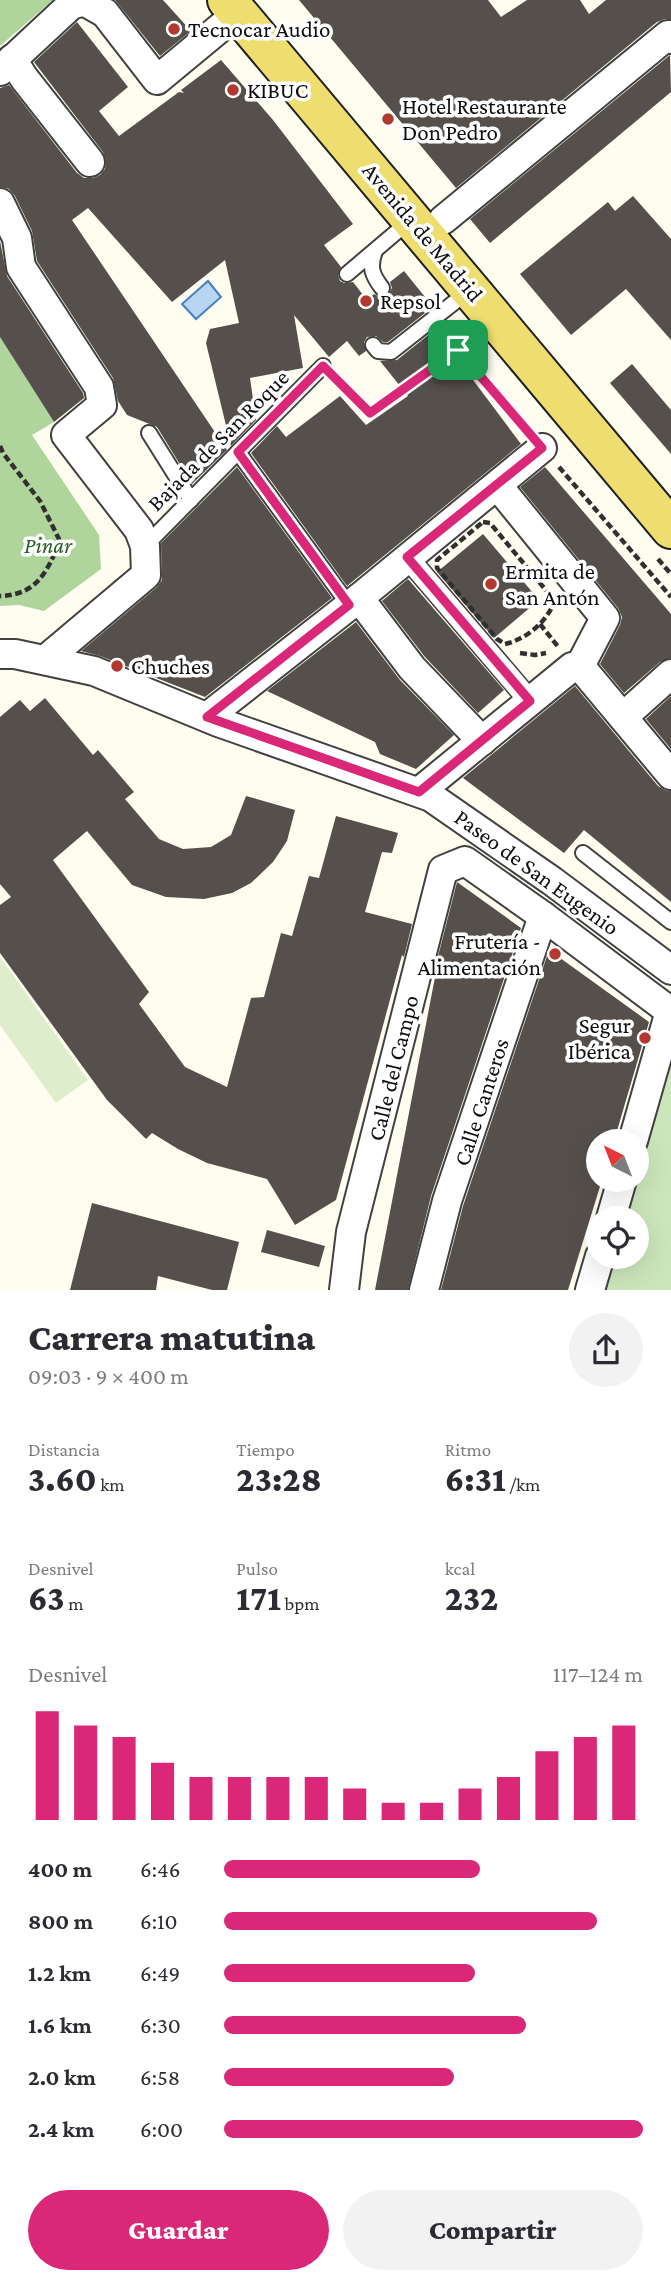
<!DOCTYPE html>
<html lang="es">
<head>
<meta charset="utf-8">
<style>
	:root { --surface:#fff; --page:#f2f2f3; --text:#2b2b33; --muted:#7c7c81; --accent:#db2777 }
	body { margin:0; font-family:"Crimson Pro",serif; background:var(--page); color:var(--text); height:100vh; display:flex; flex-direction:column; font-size:26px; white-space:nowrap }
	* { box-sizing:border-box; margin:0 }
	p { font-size:23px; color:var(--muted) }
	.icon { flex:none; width:38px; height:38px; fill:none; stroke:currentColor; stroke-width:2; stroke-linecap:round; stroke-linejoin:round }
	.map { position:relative; height:1290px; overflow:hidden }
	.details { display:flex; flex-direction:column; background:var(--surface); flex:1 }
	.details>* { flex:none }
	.needle { width:46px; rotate:318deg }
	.controls { position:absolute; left:586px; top:1129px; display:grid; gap:14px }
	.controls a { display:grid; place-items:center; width:63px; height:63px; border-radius:50%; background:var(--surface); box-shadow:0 7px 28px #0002; font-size:35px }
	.pin { position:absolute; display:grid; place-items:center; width:60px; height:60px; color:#fff; margin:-30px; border-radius:14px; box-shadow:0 4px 10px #0006 }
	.round { display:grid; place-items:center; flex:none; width:74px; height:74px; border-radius:37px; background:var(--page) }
	.summary { display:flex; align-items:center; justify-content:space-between; height:119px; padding:0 28px }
	h1 { font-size:38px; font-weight:800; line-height:52px }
	.figures { display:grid; grid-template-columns:repeat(3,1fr); gap:10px; height:119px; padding:7px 28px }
	.figures div { display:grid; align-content:center }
	.figures b { font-size:35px; font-weight:800 }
	.figures small { font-size:19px; font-weight:400 }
	.figures p { font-size:19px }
	.chart { height:196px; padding:14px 28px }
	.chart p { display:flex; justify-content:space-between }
	.chart svg { width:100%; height:126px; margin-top:7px; stroke:var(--accent); stroke-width:6 }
	.button { display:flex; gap:14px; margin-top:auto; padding:14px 28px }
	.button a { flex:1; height:80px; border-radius:42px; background:var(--accent); color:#fff; font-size:28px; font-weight:800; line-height:80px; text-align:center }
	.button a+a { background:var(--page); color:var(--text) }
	ul { padding:0 28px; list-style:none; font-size:23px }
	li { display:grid; grid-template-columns:112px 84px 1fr; align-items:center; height:52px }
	li i { height:18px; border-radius:9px; background:var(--accent) }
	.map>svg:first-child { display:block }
	.green { fill:#cce6bb }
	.forest { fill:#afd59c }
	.pitch { fill:#deeecc }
	.water { fill:#b8d5f1; stroke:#4482c3; stroke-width:2 }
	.building { fill:#55504b }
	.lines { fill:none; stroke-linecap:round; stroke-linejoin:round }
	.service-casing { stroke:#414141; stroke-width:18 }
	.pedestrian-casing { stroke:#414141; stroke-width:24 }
	.minor-casing { stroke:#414141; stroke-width:32 }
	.primary-casing { stroke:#1f1f1f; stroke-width:42 }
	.path { stroke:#303030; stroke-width:4.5; stroke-dasharray:7 3.5; stroke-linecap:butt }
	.service { stroke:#fff; stroke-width:14 }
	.pedestrian { stroke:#fff; stroke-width:21 }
	.minor { stroke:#fff; stroke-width:28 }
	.primary { stroke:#eedd6f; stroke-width:38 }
	.route-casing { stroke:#fff; stroke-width:14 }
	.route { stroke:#db2777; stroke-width:9 }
	.poi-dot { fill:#b33930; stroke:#fff; stroke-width:2.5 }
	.labels { text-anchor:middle; stroke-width:7; stroke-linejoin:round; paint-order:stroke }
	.poi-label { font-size:23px; fill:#0e0e0e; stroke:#fff; text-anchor:start }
	.street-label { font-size:23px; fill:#0e0e0e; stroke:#fff }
	.park-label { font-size:23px; font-style:italic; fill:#286023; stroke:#fff }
</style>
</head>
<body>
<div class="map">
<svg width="671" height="1290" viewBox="0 0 671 1290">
	<rect width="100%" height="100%" fill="#fefdef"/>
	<polygon class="green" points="671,1043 671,1290 600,1290 610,1257 637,1256 637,1218 621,1218 632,1180 637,1180 637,1163"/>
	<g class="forest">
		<polygon points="0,0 53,0 0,46"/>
		<polygon points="0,337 54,422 32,435 99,535 101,569 44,611 19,605 0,606"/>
	</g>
	<polygon class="pitch" points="0,957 88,1080 56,1103 0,1025"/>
	<polygon class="water" points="208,281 221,297 196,319 182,304"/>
	<g class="building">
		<polygon points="115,0 163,0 191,31 160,56"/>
		<polygon points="299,0 488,0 501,17 527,0 580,0 589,14 606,0 671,0 671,19 665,19 657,22 456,188"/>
		<polygon points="77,22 128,87 99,111 119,136 179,92 184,93 181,90 221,60 273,120 353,224 324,245 341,267 338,275 340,281 344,283 353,282 367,300 374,294 382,298 388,295 392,288 390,282 404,271 429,302 420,308 425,313 388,342 383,342 376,336 367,337 364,342 366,351 359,356 347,341 329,357 294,315 303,368 250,378 256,420 231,446 206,343 210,329 239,323 225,260 172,302 88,208 72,220 227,450 192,484 157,427 127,415 118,401 113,378 37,261 32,231 15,196 9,189 0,187 0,88 9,85 77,173 84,178 93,178 100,175 105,169 106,160 103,152 34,62"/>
		<polygon points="670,55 671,92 490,243 470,219"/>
		<polygon points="633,196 671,239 671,340 626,289 571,335 520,274 608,202 615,211"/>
		<polygon points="0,241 7,276 83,393 84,398 54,422 0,337"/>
		<polygon points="437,328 448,342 446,344 521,444 347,586 251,453 277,426 286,437 340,396 366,425 408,396 380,361 397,360"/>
		<polygon points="632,364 671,410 671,454 610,383"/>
		<polygon points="237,467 332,598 205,697 100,656 81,651 157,587 162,580 161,543"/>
		<polygon points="545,467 671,614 671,658 660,662 624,693 600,664 620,625 622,617 618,608 520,487"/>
		<polygon points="483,534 539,600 494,638 437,572"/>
		<polygon points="408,579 504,690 478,713 425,657 382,601"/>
		<polygon points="356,622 400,680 454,735 416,769 380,754 375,742 267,691"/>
		<polygon points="575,686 658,786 665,790 671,791 671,902 584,830 564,853 463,778"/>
		<polygon points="671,696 671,749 646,719"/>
		<polygon points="45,698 93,755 98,750 134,792 125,799 159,839 183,849 211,847 231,835 246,796 295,810 287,841 273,862 251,883 232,893 204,899 166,897 132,885 87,831 53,860 149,992 139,1004 185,1067 227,1087 251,998 264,997 281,933 292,936 309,876 319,878 336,816 398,833 392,853 382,852 365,912 412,924 404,957 402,955 336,1200 295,1225 267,1179 207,1163 178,1149 152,1133 146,1139 107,1100 0,953 0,905 11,897 0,884 0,717 20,700 30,711"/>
		<polygon points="457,882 521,928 431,1196 408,1290 375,1290 436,972 434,972"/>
		<polygon points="549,950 649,1022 614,1141 598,1141 598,1180 602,1180 568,1290 441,1290 463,1206"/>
		<polygon points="92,1203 239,1242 227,1290 212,1290 158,1276 156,1290 70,1290"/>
		<polygon points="267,1230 325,1246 319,1267 261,1252"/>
	</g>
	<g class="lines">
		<g class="service-casing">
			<g id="service">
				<path d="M 375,251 C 369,267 372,275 382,288"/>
				<polyline points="347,274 400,229 405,217"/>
				<polyline points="373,345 378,351 391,352 470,290"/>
				<polyline points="149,433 191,500"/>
				<polyline points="238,452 349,605"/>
				<polyline points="145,546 323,366"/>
				<polyline points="583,853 671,922"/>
			</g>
		</g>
		<g class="pedestrian-casing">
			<polyline id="pedestrian" points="407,557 530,701"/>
		</g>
		<g class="minor-casing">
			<g id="minor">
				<polyline points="12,59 24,78 90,162"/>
				<polyline points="0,71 71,5 84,1 105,13 157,80 238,13"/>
				<polyline points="0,203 17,238 21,267 99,387 102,405 66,435 139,530 145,546 146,575 45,660"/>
				<polyline points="443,220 668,35 671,39"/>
				<polyline points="498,486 605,618 580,666"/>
				<polyline points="359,598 412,668 482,741"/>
				<polyline points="0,654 15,654 94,671 218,722 431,797 552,881 671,970"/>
				<polyline points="580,666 671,775"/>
				<polyline points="207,717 359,598 542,448"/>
				<polyline points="623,717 671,674"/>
				<polyline points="419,792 572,667 580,666"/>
				<polyline points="633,1141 670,1011"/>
				<polyline points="611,1218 622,1180"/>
				<polyline points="344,1290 351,1232 443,870 465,861 543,916 671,1012"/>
				<polyline points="424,1290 447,1201 543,916"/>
				<polyline points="590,1290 600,1256"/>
			</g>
		</g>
		<g class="primary-casing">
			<polyline id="primary" points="227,0 671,529"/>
		</g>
		<g class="path">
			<polyline points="458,350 526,429"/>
			<polyline points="336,379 370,413 471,339"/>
			<path d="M 0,446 L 3,453 L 40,501 L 60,541 C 47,572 37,595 0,596"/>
			<polyline points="559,467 671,597"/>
			<path d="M 483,522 L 490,523 L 550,595 L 553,605 C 544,624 526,639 505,644 L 497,639 L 437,568 L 437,560 Z"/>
			<polyline points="658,559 671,574"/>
			<polyline points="540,624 559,648"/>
			<polyline points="520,653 535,655 546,653"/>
		</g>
		<use href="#service" class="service"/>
		<use href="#pedestrian" class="pedestrian"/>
		<use href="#minor" class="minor"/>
		<use href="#primary" class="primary"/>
	</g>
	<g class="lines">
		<g class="route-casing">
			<polygon id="route" points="458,350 542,448 407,557 530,701 419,792 207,717 349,605 238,452 323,366 370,413"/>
		</g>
		<use href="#route" class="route"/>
	</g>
	<g class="poi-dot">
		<circle cx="174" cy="29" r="7"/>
		<circle cx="233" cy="90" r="7"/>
		<circle cx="388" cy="119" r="7"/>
		<circle cx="366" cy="301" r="7"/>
		<circle cx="491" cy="584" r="7"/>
		<circle cx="117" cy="666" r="7"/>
		<circle cx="555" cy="954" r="7"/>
		<circle cx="645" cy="1038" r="7"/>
	</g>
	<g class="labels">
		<g class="poi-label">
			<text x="188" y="37">Tecnocar Audio</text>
			<text x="247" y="98">KIBUC</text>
			<text x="402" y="114">Hotel Restaurante<tspan x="402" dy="26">Don Pedro</tspan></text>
			<text x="380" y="309">Repsol</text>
			<text x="505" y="579">Ermita de<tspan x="505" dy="26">San Antón</tspan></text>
			<text x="131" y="674">Chuches</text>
			<text x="541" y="949" text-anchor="end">Frutería -<tspan x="541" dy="26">Alimentación</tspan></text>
			<text x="631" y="1033" text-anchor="end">Segur<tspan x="631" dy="26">Ibérica</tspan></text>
		</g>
		<g class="street-label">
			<text transform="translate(423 232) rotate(50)" y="8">Avenida de Madrid</text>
			<text transform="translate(218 440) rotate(-45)" y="8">Bajada de San Roque</text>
			<text transform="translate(537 872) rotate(36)" y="8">Paseo de San Eugenio</text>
			<text transform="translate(393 1068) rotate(-76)" y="8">Calle del Campo</text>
			<text transform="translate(481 1102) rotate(-72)" y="8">Calle Canteros</text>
		</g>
		<g class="park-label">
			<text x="48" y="553">Pinar</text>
		</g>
	</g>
</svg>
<div class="controls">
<a><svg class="needle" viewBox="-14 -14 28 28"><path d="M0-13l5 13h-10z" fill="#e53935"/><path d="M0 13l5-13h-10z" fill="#7c7c81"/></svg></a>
<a><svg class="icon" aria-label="locate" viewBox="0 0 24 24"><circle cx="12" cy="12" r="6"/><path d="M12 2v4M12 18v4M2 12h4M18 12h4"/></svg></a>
</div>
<div class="pin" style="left:458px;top:350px;background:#1e9e55"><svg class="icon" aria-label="arrive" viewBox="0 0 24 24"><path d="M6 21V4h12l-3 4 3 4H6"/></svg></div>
</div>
<section class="details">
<div class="summary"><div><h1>Carrera matutina</h1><p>09:03 · 9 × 400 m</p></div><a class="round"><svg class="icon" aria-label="share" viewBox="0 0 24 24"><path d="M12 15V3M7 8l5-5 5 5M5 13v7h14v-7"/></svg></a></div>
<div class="figures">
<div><p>Distancia</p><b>3.60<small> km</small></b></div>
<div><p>Tiempo</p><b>23:28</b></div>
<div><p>Ritmo</p><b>6:31<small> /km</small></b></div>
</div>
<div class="figures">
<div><p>Desnivel</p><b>63<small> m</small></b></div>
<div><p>Pulso</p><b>171<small> bpm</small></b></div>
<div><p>kcal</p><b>232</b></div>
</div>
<div class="chart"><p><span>Desnivel</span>117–124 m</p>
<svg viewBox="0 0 160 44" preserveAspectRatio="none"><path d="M5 44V6M15 44V11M25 44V15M35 44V24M45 44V29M55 44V29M65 44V29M75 44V29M85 44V33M95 44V38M105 44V38M115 44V33M125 44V29M135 44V20M145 44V15M155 44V11"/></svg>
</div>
<ul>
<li><b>400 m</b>6:46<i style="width:61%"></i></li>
<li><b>800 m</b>6:10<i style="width:89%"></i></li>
<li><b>1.2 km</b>6:49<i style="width:60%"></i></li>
<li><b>1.6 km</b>6:30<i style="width:72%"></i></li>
<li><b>2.0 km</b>6:58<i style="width:55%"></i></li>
<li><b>2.4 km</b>6:00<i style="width:100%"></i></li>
</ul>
<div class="button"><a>Guardar</a><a>Compartir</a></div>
</section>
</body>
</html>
